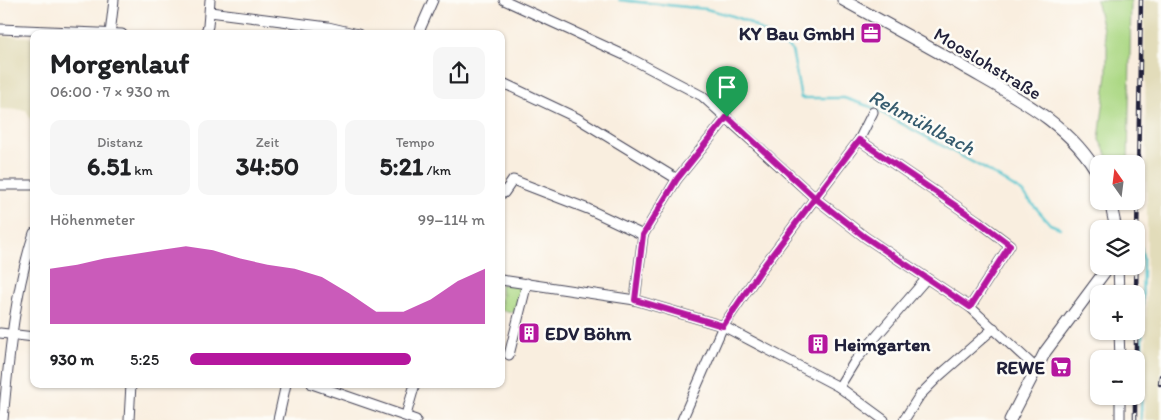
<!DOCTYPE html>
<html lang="de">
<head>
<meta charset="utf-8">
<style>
	:root { --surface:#fff; --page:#f6f6f6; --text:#202124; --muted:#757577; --accent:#b5179e }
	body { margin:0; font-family:Itim,sans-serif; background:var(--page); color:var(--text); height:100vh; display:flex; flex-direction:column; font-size:19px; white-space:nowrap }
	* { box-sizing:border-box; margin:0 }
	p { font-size:16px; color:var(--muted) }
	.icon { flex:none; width:28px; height:28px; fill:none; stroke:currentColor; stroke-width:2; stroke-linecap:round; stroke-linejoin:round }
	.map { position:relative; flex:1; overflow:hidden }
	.drawer { position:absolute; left:30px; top:30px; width:475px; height:358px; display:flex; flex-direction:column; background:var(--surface); border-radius:10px; box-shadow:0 1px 4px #0004 }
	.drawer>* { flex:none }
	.needle { width:32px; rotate:346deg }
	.controls { position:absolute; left:1090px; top:155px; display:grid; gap:10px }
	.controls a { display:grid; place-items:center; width:55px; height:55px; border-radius:10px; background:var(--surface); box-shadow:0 1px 4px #0004; font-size:25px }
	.pin { position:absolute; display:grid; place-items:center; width:42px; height:42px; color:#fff; margin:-51px -21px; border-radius:50% 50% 50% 0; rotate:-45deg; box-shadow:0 0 5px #0007 }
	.pin .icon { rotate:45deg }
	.round { display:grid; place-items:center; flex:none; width:52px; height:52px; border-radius:10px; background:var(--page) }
	.summary { display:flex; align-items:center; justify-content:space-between; height:85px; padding:0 20px }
	h1 { font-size:28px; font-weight:700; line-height:38px }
	.figures { display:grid; grid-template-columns:repeat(3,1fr); gap:8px; height:85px; padding:5px 20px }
	.figures div { display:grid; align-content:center; border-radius:10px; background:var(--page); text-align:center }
	.figures b { font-size:25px; font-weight:700 }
	.figures small { font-size:14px; font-weight:400 }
	.figures p { font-size:14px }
	.chart { height:140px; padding:10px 20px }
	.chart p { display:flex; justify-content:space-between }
	.chart svg { width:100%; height:90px; margin-top:5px; fill:var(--accent); opacity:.7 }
	ul { padding:0 20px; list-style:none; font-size:16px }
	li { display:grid; grid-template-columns:80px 60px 1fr; align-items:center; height:38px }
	li i { height:12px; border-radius:6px; background:var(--accent) }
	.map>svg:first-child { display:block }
	.built { fill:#e2dcba }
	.park { fill:url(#park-tufts); stroke:#677d60 }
	.garden { fill:#acd884; stroke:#677d60 }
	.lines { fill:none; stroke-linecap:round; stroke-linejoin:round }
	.stream { stroke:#58c5ce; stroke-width:2.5 }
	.minor-casing { stroke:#424154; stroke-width:11 }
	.tertiary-casing { stroke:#424154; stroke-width:13 }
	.minor { stroke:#fff; stroke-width:9 }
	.tertiary { stroke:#fff; stroke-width:11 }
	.rail-casing { stroke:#22223b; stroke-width:4.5 }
	.rail { stroke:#fdfcf7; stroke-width:2.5; stroke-dasharray:8; stroke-linecap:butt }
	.route-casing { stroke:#fff; stroke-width:10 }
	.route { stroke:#b5179e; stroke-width:6 }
	.labels { text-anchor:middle; stroke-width:5; stroke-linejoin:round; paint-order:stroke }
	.poi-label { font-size:19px; font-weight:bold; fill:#22223b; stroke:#fdfcf7; text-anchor:end }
	.street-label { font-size:19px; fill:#22223b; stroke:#fdfcf7 }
	.water-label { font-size:20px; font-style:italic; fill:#355b6e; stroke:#fdfcf7 }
</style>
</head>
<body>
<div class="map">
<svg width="1161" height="420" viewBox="0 0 1161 420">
	<defs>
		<pattern id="park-tufts" width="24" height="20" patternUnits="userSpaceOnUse" patternTransform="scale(1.25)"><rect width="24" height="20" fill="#acd884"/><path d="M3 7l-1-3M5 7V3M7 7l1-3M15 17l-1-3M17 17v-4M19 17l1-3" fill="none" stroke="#94b973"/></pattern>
	</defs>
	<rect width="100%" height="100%" fill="#fdfcf7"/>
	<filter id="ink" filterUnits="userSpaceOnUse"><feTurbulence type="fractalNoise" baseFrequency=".02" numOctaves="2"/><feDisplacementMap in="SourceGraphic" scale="10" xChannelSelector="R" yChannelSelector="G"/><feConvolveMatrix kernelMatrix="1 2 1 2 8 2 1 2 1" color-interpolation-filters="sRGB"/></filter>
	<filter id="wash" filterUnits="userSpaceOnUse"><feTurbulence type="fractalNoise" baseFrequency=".0096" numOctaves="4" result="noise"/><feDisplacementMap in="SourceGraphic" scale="20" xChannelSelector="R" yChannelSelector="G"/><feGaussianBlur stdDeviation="1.12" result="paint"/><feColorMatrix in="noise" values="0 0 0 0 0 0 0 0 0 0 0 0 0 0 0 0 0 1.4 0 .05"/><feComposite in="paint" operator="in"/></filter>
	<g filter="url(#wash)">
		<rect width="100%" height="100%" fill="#f9eedf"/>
		<g class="built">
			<polygon points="1144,0 1161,0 1161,420 1145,420 1147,219"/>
			<polygon points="0,36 34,37 34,127 26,110 0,109"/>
		</g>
		<g class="park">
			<polygon points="501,284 523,287 518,313 501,310"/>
			<polygon points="1101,289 1108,289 1113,294 1099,294 1099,308 1091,308 1091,301"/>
		</g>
		<polygon class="garden" points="1096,0 1131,0 1128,164 1107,164 1107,154 1099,140 1107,74 1107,46"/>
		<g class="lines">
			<g class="stream">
				<polyline points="619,0 706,9 733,16 748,22 792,50 801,98 844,98 871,107 985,169 1022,192 1050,224 1060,228"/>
				<polyline points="1141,247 1143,258 1141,420"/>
			</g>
		</g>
	</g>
	<g filter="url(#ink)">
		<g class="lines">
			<g class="minor-casing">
				<g id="minor">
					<polyline points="504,0 624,55 702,96 815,198 865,237 970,307 1036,368"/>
					<polyline points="210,12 328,27 358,34"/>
					<polyline points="0,29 122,34"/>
					<polyline points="110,34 114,0"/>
					<polyline points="205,34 208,26 210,0"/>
					<polyline points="418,34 433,0"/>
					<polyline points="501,82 577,118 677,179"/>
					<polyline points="859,140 978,221 1010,245 970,307"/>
					<polyline points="0,185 34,185"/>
					<polyline points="501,193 504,193 513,180 588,209 643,235"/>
					<polyline points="1118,266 1119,294"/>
					<polyline points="501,280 635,300 723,326 839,387 884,420"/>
					<polyline points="635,300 643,235 677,179 727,117"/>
					<polyline points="1119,331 1120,359"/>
					<polyline points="0,333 34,337"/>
					<polyline points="509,355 527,283"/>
					<polyline points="312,384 416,420"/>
					<polyline points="839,387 855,361 926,279"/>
					<polyline points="406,415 415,384"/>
					<path d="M 3,420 C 9,357 14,294 34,233"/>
					<polyline points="129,420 131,384"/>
					<polyline points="278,420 286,384"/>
					<polyline points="682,420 723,326 763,267 859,140 873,112"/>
					<polyline points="904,420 920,395 939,376 994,328"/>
					<polyline points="1120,420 1120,396"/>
				</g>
			</g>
			<g class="tertiary-casing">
				<g id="tertiary">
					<path d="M 843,0 C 883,22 924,44 964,67 C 1012,95 1072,124 1099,176"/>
					<polyline points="1110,201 1116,229"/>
					<polyline points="1010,420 1045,352 1109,266"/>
				</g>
			</g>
			<use href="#minor" class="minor"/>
			<use href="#tertiary" class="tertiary"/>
			<g class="rail-casing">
				<g id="rail">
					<polyline points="1136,294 1141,0"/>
					<polyline points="1136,359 1136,331"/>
					<polyline points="1160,384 1161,376"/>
					<polyline points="1135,420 1135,396"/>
				</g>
			</g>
			<use href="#rail" class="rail"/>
		</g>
	</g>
	<g class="lines" filter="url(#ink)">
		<g class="route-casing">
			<polyline id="route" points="727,117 677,179 643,235 635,300 723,326 763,267 815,198 865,237 970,307 1010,245 978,221 859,140 815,198 727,117"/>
		</g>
		<use href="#route" class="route"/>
	</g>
	<defs>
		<g id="office-square" transform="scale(1.125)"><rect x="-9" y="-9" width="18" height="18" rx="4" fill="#b5179e" stroke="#fdfcf7"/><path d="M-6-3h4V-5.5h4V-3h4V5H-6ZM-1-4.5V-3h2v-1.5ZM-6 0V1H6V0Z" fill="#fff"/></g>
		<g id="building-square" transform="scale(1.125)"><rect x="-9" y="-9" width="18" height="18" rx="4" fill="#b5179e" stroke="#fdfcf7"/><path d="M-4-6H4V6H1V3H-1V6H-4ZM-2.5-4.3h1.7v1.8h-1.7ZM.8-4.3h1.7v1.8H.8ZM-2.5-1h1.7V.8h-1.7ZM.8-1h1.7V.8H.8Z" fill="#fff"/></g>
		<g id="supermarket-square" transform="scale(1.125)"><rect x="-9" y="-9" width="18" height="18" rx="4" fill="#b5179e" stroke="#fdfcf7"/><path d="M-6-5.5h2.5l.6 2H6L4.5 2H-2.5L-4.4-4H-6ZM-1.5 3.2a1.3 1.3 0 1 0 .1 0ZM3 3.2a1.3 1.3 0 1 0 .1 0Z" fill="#fff"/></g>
	</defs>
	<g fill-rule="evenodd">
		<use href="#office-square" x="871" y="33"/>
		<use href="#building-square" x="529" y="333"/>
		<use href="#building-square" x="818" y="344"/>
		<use href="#supermarket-square" x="1061" y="367"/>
	</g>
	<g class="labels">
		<g class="poi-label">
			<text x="855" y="40">KY Bau GmbH</text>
			<text x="545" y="340" text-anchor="start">EDV Böhm</text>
			<text x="834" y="351" text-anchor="start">Heimgarten</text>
			<text x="1045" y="374">REWE</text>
		</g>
		<g class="street-label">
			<text transform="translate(988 63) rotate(31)" y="7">Mooslohstraße</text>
		</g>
		<g class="water-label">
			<text transform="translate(922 122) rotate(28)" y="7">Rehmühlbach</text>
		</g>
	</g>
</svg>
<div class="controls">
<a><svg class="needle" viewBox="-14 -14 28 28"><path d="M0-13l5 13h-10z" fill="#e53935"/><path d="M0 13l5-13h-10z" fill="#757577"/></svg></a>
<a><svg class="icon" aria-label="layers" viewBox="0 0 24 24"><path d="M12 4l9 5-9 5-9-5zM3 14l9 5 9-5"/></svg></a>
<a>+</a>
<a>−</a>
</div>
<div class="pin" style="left:727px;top:117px;background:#1e9e55"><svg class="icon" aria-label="arrive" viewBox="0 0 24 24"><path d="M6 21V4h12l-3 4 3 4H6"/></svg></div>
<section class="drawer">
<div class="summary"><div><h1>Morgenlauf</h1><p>06:00 · 7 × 930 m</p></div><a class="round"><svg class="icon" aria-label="share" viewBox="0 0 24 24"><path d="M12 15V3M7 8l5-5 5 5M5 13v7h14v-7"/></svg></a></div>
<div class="figures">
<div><p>Distanz</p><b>6.51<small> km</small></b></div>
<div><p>Zeit</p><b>34:50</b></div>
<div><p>Tempo</p><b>5:21<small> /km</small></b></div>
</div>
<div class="chart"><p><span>Höhenmeter</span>99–114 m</p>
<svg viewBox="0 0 160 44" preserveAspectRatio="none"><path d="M0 44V17L10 15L20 12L30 10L40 8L50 6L60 8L70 12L80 15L90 17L100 21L110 29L120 38L130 38L140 32L150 23L160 17V44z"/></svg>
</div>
<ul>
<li><b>930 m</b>5:25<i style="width:75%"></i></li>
</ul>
</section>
</div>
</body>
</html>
